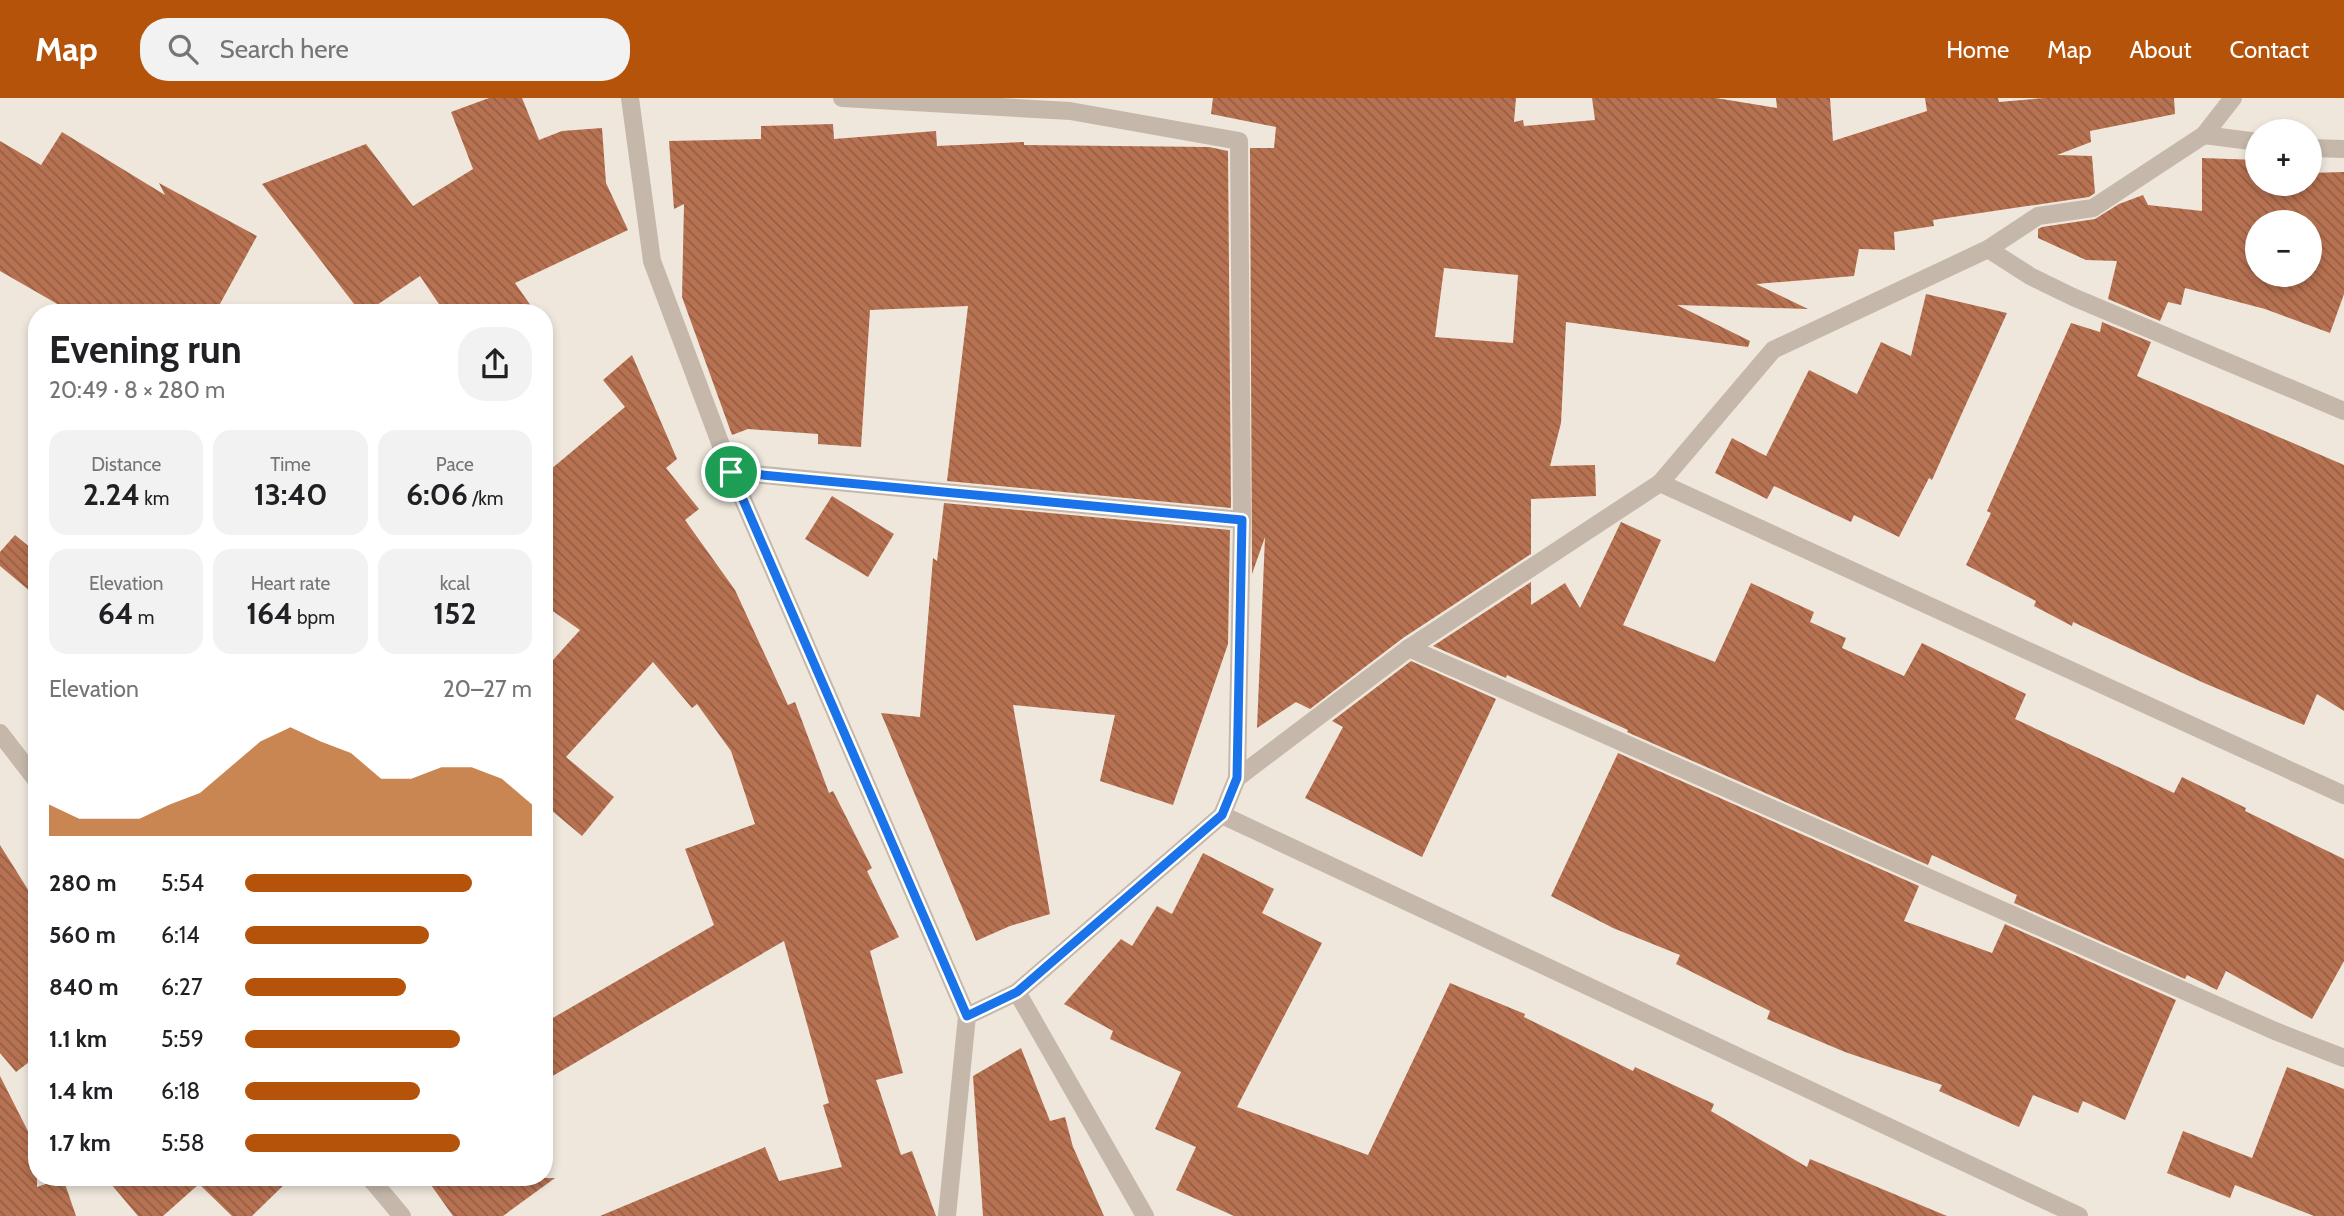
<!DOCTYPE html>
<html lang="en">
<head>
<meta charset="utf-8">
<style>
	:root { --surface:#fff; --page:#f2f2f2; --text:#202124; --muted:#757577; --accent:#b45309 }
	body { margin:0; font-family:Cabin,sans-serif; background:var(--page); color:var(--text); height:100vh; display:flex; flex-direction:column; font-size:26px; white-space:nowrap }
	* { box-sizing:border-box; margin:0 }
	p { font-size:23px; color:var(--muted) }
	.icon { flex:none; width:38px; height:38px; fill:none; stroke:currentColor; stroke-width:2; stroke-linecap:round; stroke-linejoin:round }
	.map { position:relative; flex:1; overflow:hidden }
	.details { position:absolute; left:28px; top:206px; width:525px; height:882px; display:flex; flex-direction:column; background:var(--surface); border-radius:28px; box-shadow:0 4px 10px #0003 }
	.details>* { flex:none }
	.tools { position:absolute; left:2245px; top:21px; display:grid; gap:14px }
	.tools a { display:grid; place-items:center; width:77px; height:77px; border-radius:50%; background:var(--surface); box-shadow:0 4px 10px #0003; font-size:35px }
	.pin { position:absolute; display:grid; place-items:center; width:60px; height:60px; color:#fff; margin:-30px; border:4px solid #fff; border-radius:50%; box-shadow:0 2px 7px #0007 }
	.round { display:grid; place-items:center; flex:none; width:74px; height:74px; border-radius:28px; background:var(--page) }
	.summary { display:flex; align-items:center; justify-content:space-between; height:119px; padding:0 21px }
	h1 { font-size:38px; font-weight:700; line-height:52px }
	.metrics { display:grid; grid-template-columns:repeat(3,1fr); gap:10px; height:119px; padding:7px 21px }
	.metrics div { display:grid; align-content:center; border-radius:18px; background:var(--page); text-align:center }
	.metrics b { font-size:30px; font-weight:700 }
	.metrics small { font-size:19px; font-weight:400 }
	.metrics p { font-size:19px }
	.chart { height:196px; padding:14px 21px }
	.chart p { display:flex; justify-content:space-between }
	.chart svg { width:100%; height:126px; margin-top:7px; fill:var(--accent); opacity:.7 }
	ul { padding:0 21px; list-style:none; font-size:23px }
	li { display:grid; grid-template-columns:112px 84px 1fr; align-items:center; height:52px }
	li i { height:18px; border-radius:9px; background:var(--accent) }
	header { display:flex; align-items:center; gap:42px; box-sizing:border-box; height:98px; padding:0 35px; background:var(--accent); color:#fff }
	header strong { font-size:33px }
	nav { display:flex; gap:38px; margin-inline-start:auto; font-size:24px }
	.search { width:490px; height:63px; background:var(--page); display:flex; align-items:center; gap:18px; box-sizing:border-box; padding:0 24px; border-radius:28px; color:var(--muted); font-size:26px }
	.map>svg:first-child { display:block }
	.building { fill:url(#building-back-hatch); fill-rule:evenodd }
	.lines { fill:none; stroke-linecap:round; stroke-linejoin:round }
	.minor { stroke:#c5b8aa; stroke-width:18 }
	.route-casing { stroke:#fff; stroke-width:14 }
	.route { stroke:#1a73e8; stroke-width:9 }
</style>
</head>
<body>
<header>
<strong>Map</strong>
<div class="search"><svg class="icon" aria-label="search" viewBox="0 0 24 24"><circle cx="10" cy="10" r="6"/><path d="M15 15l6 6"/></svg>Search here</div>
<nav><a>Home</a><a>Map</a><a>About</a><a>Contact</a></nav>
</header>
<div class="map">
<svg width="2344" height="1118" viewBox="0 0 2344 1118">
	<defs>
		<pattern id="building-back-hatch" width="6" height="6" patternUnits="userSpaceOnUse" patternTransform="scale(1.75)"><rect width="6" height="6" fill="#b77252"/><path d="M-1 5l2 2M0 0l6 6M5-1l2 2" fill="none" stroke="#965e44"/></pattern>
	</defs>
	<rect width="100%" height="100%" fill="#efe7dc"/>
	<g class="building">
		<polygon points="489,0 522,0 539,42 562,33 602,30 606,85 628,132 515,185 536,215 445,215 420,178 365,215 361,215 262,86 366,46 413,108 473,71 451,14"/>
		<path d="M 1213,0 L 1516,0 L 1514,24 L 1523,22 L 1524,28 L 1595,22 L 1592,0 L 1716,0 L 1777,10 L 1776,0 L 1830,0 L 1833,43 L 1927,13 L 1925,0 L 1998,0 L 1999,4 L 2044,0 L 2174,0 L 2175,16 L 2090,33 L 2091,44 L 2057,57 L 2092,58 L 2095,95 L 2089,99 L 1933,122 L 1934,128 L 1894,134 L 1895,152 L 1859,151 L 1854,178 L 1756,186 L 1808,211 L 1677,207 L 1750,243 L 1748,249 L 1566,224 L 1561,325 L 1550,368 L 1595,367 L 1596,398 L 1531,401 L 1531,456 L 1403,540 L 1310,611 L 1296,604 L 1257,630 L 1265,439 L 1252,476 L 1250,50 L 1274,50 L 1276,29 L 1211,16 ZM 1444,170 L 1518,177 L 1513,245 L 1435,239 Z"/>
		<polygon points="833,26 834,41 936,33 937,48 1024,44 1024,47 1209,49 1228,53 1231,410 947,383 968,208 870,212 861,349 818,346 818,336 748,331 732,337 682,199 684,106 674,111 669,43 761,41 761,28"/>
		<polygon points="62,34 165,97 159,85 257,138 215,215 73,215 0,173 0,43 41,67"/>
		<path d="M 2202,60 L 2258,62 L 2258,86 L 2310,86 L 2310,75 L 2344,74 L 2344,196 L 2330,235 L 2265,211 L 2185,190 L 2181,207 L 2168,204 L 2160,223 L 2108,201 L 2117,163 L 2086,162 L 2038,140 L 2038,131 L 2042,129 L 2095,121 L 2119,106 L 2143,97 L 2148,107 L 2202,113 ZM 2258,124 L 2310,124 L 2310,177 L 2258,177 Z"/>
		<polygon points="1926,196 2007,215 1932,382 1929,380 1899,439 1854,417 1851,424 1774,388 1767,401 1715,375 1732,340 1766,358 1809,272 1857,296 1881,244 1911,258"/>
		<polygon points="2102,224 2151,244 2137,278 2344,367 2344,613 2317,596 2304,627 2204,585 2073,524 2072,528 2034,508 2036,503 1966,467 1991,415 1987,413 2071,225 2100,234"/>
		<polygon points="632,257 677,361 666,370 699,411 685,422 735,492 788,607 795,604 829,695 833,693 872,770 867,773 899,839 870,853 903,975 876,982 901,1057 912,1053 936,1118 600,1118 765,1049 779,1083 842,1069 823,1007 829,1005 784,843 544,983 544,925 714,827 685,751 755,726 731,653 697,606 692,610 653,564 566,659 614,699 582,738 544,706 544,572 580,532 544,507 544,377 625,309 603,282"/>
		<polygon points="832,398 894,436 868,479 805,441"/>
		<polygon points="944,405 1230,432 1228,546 1173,707 1100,683 1115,617 1013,607 1050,816 1010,828 976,843 881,615 920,619 933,460 937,463"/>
		<polygon points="1621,424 1661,442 1623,527 1715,564 1751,485 1814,514 1810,524 1846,540 1842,550 1904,578 1922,545 2026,596 2015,621 2174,695 2182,679 2246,710 2245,713 2344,761 2344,863 2312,921 2226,873 2217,892 2187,877 2185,881 2014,805 2017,797 1932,757 1928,767 1627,634 1628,632 1507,577 1506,580 1433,548 1531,484 1531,507 1565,485 1580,510"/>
		<polygon points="15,437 37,455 37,499 0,468 0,454"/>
		<polygon points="1411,563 1496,601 1422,759 1305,700 1343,629 1332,623"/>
		<polygon points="1618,655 1919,788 1904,823 1992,855 2005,826 2176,902 2125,1022 2083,1003 2078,1015 2033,997 2019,1029 1939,993 1942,987 1845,954 1767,921 1770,913 1676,866 1680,857 1613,830 1551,798"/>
		<polygon points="0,747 37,806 37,958 16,974 0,955"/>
		<polygon points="1203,755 1274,791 1262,815 1322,845 1237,1009 1368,1057 1450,885 1525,916 1524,919 1633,973 1635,969 1714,1006 1711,1013 1807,1069 1810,1061 1947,1118 1234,1118 1176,1092 1196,1049 1155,1031 1181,974 1110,941 1113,933 1064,906 1121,841 1132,848 1157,808 1172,816"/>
		<polygon points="1021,950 1050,1023 1065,1019 1073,1049 1104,1118 983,1118 973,978"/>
		<polygon points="2287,969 2344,991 2344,1118 2314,1118 2235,1087 2230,1100 2167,1075 2183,1033 2252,1060"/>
		<polygon points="0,978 37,1051 37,1089 63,1080 76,1118 0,1118"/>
		<polygon points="106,1080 291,1080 252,1118 232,1118 199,1086 163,1118 138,1118"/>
		<polygon points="426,1080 555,1080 503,1118 453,1118"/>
	</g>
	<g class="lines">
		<g class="minor">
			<polyline points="630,0 652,163 731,374 967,918 947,1118"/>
			<polyline points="842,0 1070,13 1239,43 1242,422 1237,680"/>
			<polyline points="2204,37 2258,44"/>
			<polyline points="2310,50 2344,51"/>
			<polyline points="1988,151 2030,178 2073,199 2344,313"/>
			<polyline points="731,374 1242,422"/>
			<polyline points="1660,385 2344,697"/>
			<polyline points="1409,550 2275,933 2344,960"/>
			<polyline points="0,635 37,683"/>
			<polyline points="1222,717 2079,1118"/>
			<polyline points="1017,894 1145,1118"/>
			<polyline points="967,918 1017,894 1222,717 1237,680 1409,550 1660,385 1773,252 1988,151 2038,118 2093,110 2204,37 2233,0"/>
			<polyline points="370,1080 402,1118"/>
		</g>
	</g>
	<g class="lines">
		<g class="route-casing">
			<polygon id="route" points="731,374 1242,422 1237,680 1222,717 1017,894 967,918"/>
		</g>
		<use href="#route" class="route"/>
	</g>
</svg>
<div class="tools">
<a>+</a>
<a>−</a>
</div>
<div class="pin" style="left:731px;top:374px;background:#1e9e55"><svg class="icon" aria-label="arrive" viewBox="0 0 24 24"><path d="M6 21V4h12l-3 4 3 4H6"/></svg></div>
<section class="details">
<div class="summary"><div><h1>Evening run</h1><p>20:49 · 8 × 280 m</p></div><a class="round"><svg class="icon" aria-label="share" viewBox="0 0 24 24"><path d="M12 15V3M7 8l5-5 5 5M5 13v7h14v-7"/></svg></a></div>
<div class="metrics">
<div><p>Distance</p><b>2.24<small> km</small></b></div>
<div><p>Time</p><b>13:40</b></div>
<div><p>Pace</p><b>6:06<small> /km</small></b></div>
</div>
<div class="metrics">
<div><p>Elevation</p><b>64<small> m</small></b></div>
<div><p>Heart rate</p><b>164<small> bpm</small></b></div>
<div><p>kcal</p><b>152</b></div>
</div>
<div class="chart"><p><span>Elevation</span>20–27 m</p>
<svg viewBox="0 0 160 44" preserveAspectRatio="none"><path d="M0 44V33L10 38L20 38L30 38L40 33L50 29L60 20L70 11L80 6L90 11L100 15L110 24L120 24L130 20L140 20L150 24L160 33V44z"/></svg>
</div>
<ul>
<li><b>280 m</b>5:54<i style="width:79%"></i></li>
<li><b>560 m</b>6:14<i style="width:64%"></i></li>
<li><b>840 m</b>6:27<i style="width:56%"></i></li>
<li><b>1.1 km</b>5:59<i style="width:75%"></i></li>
<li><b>1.4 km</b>6:18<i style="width:61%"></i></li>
<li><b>1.7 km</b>5:58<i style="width:75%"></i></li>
</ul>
</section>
</div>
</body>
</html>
